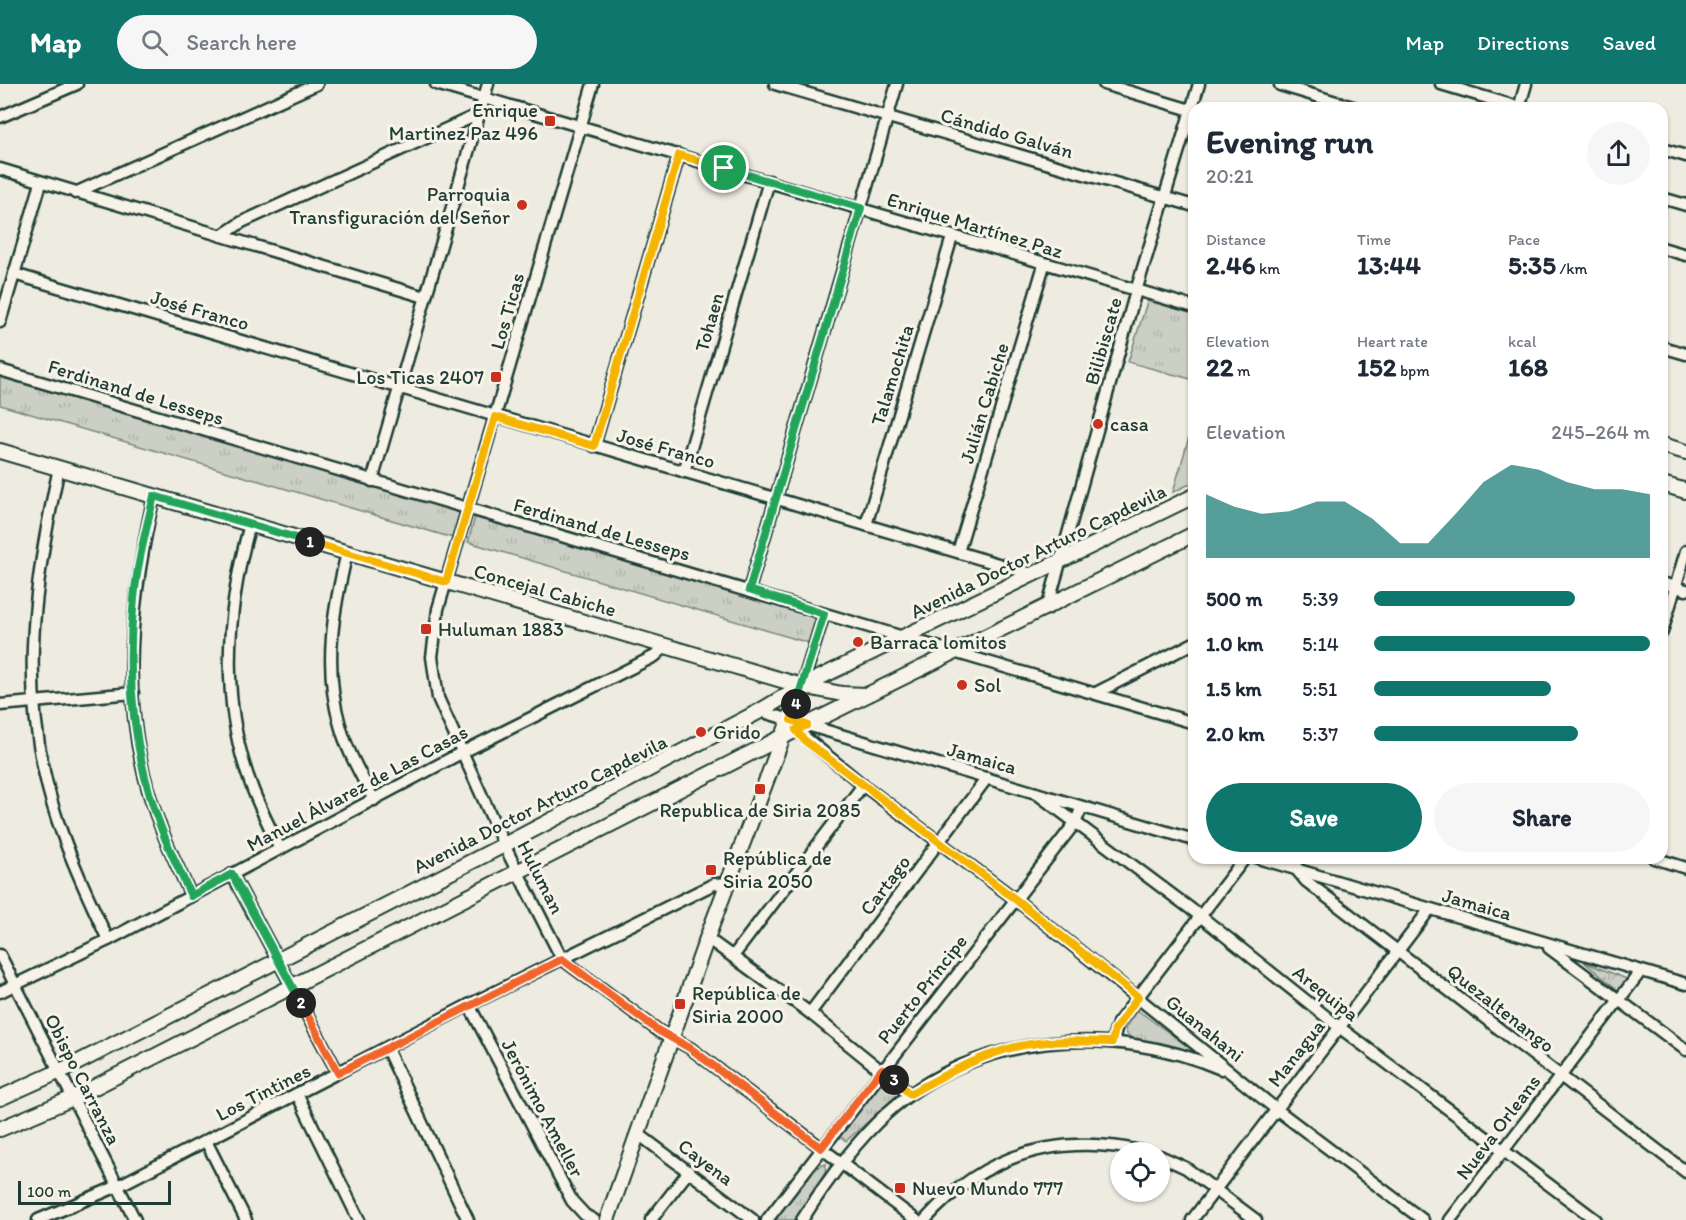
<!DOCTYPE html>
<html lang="en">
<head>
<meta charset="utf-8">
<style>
	:root { --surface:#fff; --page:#f6f6f7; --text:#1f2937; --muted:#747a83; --accent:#0f766e }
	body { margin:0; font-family:Itim,sans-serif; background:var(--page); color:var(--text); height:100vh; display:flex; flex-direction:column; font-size:22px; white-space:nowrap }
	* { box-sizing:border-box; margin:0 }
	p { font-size:20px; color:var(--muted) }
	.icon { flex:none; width:33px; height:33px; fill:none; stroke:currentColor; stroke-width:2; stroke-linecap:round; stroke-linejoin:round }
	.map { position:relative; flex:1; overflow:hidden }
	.panel { position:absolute; left:1188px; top:18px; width:480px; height:762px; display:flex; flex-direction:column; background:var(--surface); border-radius:18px; box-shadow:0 2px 4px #0004 }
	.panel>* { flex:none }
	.buttons { position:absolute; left:1110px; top:1058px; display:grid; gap:12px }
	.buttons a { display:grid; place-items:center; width:60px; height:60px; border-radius:50%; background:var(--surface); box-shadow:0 2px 4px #0004; font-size:30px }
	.scale { position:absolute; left:18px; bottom:15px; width:153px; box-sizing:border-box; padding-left:6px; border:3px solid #1f3d34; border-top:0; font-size:16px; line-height:21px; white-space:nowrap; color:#1f3d34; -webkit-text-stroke:4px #f7f3e8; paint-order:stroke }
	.pin { position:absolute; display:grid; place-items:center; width:51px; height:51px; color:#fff; margin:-26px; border:3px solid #fff; border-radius:50%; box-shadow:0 2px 6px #0007 }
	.km { position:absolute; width:30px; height:30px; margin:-15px; border-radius:50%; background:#222; color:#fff; font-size:16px; line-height:30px; text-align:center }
	.round { display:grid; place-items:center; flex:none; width:63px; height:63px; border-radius:32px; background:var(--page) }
	.overview { display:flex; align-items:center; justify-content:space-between; height:102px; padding:0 18px }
	h1 { font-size:33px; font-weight:800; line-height:45px }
	.metrics { display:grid; grid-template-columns:repeat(3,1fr); gap:9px; height:102px; padding:6px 18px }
	.metrics div { display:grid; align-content:center }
	.metrics b { font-size:26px; font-weight:800 }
	.metrics small { font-size:16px; font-weight:400 }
	.metrics p { font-size:16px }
	.chart { height:168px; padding:12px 18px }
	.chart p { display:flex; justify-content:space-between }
	.chart svg { width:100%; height:108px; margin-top:6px; fill:var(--accent); opacity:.7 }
	.cta { display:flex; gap:12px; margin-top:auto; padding:12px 18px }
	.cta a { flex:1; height:69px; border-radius:36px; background:var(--accent); color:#fff; font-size:24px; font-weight:800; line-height:69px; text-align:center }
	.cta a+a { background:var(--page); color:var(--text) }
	ul { padding:0 18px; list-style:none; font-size:20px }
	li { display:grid; grid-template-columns:96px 72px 1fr; align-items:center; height:45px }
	li i { height:15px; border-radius:8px; background:var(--accent) }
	header { display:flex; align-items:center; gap:36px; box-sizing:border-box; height:84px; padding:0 30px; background:var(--accent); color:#fff }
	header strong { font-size:28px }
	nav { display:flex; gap:33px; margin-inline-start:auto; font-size:21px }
	.search { width:420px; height:54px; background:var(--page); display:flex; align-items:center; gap:15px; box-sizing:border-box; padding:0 21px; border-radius:33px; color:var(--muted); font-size:22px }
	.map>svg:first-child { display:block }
	.park { fill:url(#park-tufts); stroke:#76867c; stroke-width:1.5 }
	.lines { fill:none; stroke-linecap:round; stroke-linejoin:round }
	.minor-casing { stroke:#1f3d34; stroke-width:15 }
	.major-casing { stroke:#1f3d34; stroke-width:18 }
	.minor { stroke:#f7f3e8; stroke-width:10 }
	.major { stroke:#f7f3e8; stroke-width:14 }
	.split-1-casing { stroke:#fff; stroke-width:12 }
	.split-2-casing { stroke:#fff; stroke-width:12 }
	.split-3-casing { stroke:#fff; stroke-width:12 }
	.split-4-casing { stroke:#fff; stroke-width:12 }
	.split-5-casing { stroke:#fff; stroke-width:12 }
	.split-1 { stroke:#f5b400; stroke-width:8 }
	.split-2 { stroke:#22a559; stroke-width:8 }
	.split-3 { stroke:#f0652b; stroke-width:8 }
	.split-4 { stroke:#f5b400; stroke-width:8 }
	.split-5 { stroke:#22a559; stroke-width:8 }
	.poi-dot { fill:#c8321e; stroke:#f7f3e8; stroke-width:2 }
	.labels { text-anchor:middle; stroke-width:6; stroke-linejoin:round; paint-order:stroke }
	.poi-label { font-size:20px; fill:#1f3d34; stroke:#f7f3e8; text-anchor:start }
	.street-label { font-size:20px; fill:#1f3d34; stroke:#f7f3e8 }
</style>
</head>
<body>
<header>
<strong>Map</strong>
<div class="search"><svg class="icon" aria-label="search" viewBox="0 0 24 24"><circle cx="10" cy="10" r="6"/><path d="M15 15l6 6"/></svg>Search here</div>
<nav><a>Map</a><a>Directions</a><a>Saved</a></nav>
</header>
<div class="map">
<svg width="1686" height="1136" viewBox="0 0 1686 1136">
	<defs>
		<pattern id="park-tufts" width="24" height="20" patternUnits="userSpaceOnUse" patternTransform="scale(1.5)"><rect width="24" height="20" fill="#cccfc4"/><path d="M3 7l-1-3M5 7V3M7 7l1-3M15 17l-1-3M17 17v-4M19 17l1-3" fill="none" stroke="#afb3a9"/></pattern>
	</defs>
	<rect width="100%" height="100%" fill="#eeece1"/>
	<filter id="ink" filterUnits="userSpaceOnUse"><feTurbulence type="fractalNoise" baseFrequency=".0167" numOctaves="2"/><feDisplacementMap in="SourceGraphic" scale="12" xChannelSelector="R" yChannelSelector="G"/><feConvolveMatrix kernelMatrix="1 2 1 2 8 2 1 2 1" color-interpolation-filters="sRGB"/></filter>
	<g filter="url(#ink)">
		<g class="park">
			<polygon points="1148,215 1194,228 1194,296 1128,278"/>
			<polygon points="0,293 455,425 460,428 453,454 0,321"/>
			<polygon points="1194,336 1194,398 1173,408"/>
			<polygon points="475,433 818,529 809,559 468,458"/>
			<polygon points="1584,878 1627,895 1618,906"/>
			<polygon points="1137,926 1196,968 1133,955 1127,950 1125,944"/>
			<polygon points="881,992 899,1007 898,1011 846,1057 836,1049"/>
			<polygon points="826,1080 825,1089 796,1136 772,1136 818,1083"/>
		</g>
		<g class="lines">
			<g class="minor-casing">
				<g id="minor">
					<polyline points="436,0 1194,223"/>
					<polyline points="593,0 438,525 432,573 438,614 504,761 562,875 659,947 690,964 916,1136"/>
					<polyline points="775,0 1194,122"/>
					<polyline points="1104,0 1194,27"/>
					<polyline points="1441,0 1521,24"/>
					<polyline points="1280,1 1356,24"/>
					<polyline points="1519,24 1526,0"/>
					<polyline points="0,33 77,0"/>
					<polyline points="1662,65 1686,72"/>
					<polyline points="0,85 425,213"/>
					<polyline points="75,109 317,0"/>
					<polyline points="1662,114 1686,121"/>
					<polyline points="221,152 242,138 479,30"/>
					<polyline points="1662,164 1686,171"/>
					<polyline points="14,190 1032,490"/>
					<polyline points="0,238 41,99"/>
					<polyline points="1662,263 1686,270"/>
					<polyline points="0,286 1194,639"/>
					<polyline points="594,362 679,71"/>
					<path d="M 59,384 C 32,507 17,616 58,738 C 72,779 90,817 108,856"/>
					<polyline points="684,388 769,97"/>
					<polyline points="372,397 488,0"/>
					<path d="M 154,412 C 128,527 117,637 163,749 C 171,770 182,791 191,812"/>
					<path d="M 250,440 C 226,527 219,620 253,706 C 261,726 271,746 280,765"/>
					<polyline points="866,441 952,153"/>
					<polyline points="958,468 1044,181"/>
					<path d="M 347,469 C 333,526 323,583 340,641 C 347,667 361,691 374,716"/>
					<polyline points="1662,499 1686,506"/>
					<polyline points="749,506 897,0"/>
					<polyline points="1047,525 1136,207 1199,0"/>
					<polyline points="1662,548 1686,467"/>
					<polyline points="802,602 824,530"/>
					<polyline points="1096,609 1194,559"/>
					<polyline points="0,621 133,609"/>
					<polyline points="760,627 1194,756"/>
					<polyline points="796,646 863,701 1015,815 1276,1025 1423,1136"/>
					<polyline points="1036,709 1199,831 1339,943 1596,1136"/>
					<polyline points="1258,774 1686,900"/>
					<polyline points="1297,774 1296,785 1306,797 1686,1088"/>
					<polyline points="1654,774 1686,784"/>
					<polyline points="232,790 338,989"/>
					<polyline points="707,854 810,929 910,1010"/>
					<polyline points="1549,864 1686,966"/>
					<polyline points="0,871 135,1136"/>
					<polyline points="734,871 863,701"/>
					<polyline points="0,908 108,856 461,669 655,572 666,562"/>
					<polyline points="469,921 572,1117 585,1131 594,1136"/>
					<polyline points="810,929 987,694"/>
					<polyline points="1112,958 1118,939 1245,774"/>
					<polyline points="387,965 468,1136"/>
					<polyline points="297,1010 359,1136"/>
					<polyline points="637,1049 753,1136"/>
					<polyline points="206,1057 246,1136"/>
					<polyline points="1160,1072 1186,1084 1256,1136"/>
					<polyline points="38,1136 118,1102 469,921 714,800 729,799"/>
					<polyline points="651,1136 689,1087"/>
					<polyline points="767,1136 1075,739 1082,723"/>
					<path d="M 802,1136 C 826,1098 853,1060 887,1029 C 976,948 1113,939 1221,985"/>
					<path d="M 925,1136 C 985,1069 1059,1048 1146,1068"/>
					<polyline points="1192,1136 1430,825"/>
					<polyline points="1450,1136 1641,887"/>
				</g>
			</g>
			<g class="major-casing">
				<g id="major">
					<polyline points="1662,361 1686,368"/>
					<polyline points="0,367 802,602 842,610 866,611"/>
					<polyline points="1662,400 1686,407"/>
					<polyline points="0,1014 69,983 504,761 760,627 802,602 1194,412"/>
					<polyline points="0,1045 73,1014 796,646 1194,450"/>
					<polyline points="607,1136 707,854 802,602"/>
				</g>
			</g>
			<use href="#minor" class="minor"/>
			<use href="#major" class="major"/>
		</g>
	</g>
	<g class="lines" filter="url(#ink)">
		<g class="split-1-casing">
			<polyline id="split-1" points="310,458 446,498 495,333 594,362 679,71 724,84"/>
		</g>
		<g class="split-2-casing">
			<path id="split-2" d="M 301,919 L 232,790 L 191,812 C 182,791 171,770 163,749 C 134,677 125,592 134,515 C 137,480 146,446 154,412 L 310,458"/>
		</g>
		<g class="split-3-casing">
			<polyline id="split-3" points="301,919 338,989 562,875 659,947 690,964 821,1064 882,985 894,996"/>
		</g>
		<g class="split-4-casing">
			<path id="split-4" d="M 796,620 L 791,636 L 807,641 L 796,646 L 804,656 L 1015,815 L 1138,913 L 1115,945 L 1112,958 C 1079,957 1043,955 1011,964 C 975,974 942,992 910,1010 L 894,996"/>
		</g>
		<g class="split-5-casing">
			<polyline id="split-5" points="724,84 861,124 749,506 824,530 796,620"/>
		</g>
		<use href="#split-1" class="split-1"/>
		<use href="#split-2" class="split-2"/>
		<use href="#split-3" class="split-3"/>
		<use href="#split-4" class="split-4"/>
		<use href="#split-5" class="split-5"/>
	</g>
	<g class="poi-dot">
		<rect x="544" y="31" width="12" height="12" rx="3"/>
		<circle cx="522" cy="121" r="6"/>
		<rect x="490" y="287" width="12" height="12" rx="3"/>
		<circle cx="1098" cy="340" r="6"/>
		<rect x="420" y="539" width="12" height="12" rx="3"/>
		<circle cx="858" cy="558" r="6"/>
		<circle cx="962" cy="601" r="6"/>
		<circle cx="701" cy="648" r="6"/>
		<rect x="754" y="699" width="12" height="12" rx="3"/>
		<rect x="705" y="780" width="12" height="12" rx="3"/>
		<rect x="674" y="914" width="12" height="12" rx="3"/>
		<rect x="894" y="1098" width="12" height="12" rx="3"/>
	</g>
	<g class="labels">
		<g class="poi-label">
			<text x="538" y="33" text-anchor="end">Enrique<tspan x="538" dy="23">Martinez Paz 496</tspan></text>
			<text x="510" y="117" text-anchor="end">Parroquia<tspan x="510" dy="23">Transfiguración del Señor</tspan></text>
			<text x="484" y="300" text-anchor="end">Los Ticas 2407</text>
			<text x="1110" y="347">casa</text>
			<text x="438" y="552">Huluman 1883</text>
			<text x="870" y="565">Barraca lomitos</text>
			<text x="974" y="608">Sol</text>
			<text x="713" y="655">Grido</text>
			<text x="760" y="733" text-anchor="middle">Republica de Siria 2085</text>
			<text x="723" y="781">República de<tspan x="723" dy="23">Siria 2050</tspan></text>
			<text x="692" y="916">República de<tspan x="692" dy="23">Siria 2000</tspan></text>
			<text x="912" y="1111">Nuevo Mundo 777</text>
		</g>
		<g class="street-label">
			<text transform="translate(1007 49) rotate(16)" y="7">Cándido Galván</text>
			<text transform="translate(975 141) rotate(17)" y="7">Enrique Martínez Paz</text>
			<text transform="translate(200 226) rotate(16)" y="7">José Franco</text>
			<text transform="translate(507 227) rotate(-74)" y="7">Los Ticas</text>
			<text transform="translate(709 238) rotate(-74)" y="7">Tohaen</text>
			<text transform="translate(1103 257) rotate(-74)" y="7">Bilibiscate</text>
			<text transform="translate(892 291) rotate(-73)" y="7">Talamochita</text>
			<text transform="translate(136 308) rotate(17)" y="7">Ferdinand de Lesseps</text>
			<text transform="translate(984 319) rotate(-73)" y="7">Julián Cabiche</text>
			<text transform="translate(666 364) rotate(16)" y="7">José Franco</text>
			<text transform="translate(602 445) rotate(16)" y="7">Ferdinand de Lesseps</text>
			<text transform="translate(1038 467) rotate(-26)" y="7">Avenida Doctor Arturo Capdevila</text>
			<text transform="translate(545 506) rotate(16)" y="7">Concejal Cabiche</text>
			<text transform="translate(982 674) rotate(16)" y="7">Jamaica</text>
			<text transform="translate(357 704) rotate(-28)" y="7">Manuel Álvarez de Las Casas</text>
			<text transform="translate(540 720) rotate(-27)" y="7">Avenida Doctor Arturo Capdevila</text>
			<text transform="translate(541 793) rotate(63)" y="7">Huluman</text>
			<text transform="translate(885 801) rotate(-53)" y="7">Cartago</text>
			<text transform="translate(1477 820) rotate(16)" y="7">Jamaica</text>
			<text transform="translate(922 905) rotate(-52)" y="7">Puerto Príncipe</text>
			<text transform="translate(1326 909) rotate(38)" y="7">Arequipa</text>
			<text transform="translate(1501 924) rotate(38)" y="7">Quezaltenango</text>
			<text transform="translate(1205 944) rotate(39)" y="7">Guanahani</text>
			<text transform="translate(1296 969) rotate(-52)" y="7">Managua</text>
			<text transform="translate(83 995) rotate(63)" y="7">Obispo Carranza</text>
			<text transform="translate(263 1008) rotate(-27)" y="7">Los Tintines</text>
			<text transform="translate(543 1024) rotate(62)" y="7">Jerónimo Ameller</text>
			<text transform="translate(1498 1043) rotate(-53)" y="7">Nueva Orleans</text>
			<text transform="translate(706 1078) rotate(37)" y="7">Cayena</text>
		</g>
	</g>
</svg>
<div class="buttons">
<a><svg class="icon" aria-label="locate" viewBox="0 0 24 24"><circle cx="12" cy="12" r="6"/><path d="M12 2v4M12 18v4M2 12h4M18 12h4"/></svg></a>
</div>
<div class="scale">100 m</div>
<div class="pin" style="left:724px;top:84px;background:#1e9e55"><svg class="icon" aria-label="arrive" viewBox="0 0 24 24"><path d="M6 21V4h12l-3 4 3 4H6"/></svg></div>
<b class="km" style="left:310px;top:458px">1</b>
<b class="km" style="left:301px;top:919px">2</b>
<b class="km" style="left:894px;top:996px">3</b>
<b class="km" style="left:796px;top:620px">4</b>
<section class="panel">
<div class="overview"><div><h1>Evening run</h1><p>20:21</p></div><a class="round"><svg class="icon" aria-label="share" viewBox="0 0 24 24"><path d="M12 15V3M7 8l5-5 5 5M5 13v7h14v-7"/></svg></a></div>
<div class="metrics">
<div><p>Distance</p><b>2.46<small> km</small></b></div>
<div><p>Time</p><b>13:44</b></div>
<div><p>Pace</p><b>5:35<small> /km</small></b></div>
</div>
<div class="metrics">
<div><p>Elevation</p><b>22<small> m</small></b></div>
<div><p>Heart rate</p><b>152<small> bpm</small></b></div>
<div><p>kcal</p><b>168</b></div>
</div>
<div class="chart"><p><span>Elevation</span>245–264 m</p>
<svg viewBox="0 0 160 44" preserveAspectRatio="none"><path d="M0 44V18L10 23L20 26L30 25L40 21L50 21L60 28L70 38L80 38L90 26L100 13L110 6L120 8L130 13L140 16L150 16L160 18V44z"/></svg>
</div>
<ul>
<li><b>500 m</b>5:39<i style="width:73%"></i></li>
<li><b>1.0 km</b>5:14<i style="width:100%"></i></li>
<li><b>1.5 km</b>5:51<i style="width:64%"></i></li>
<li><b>2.0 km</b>5:37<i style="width:74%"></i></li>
</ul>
<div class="cta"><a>Save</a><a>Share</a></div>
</section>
</div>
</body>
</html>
